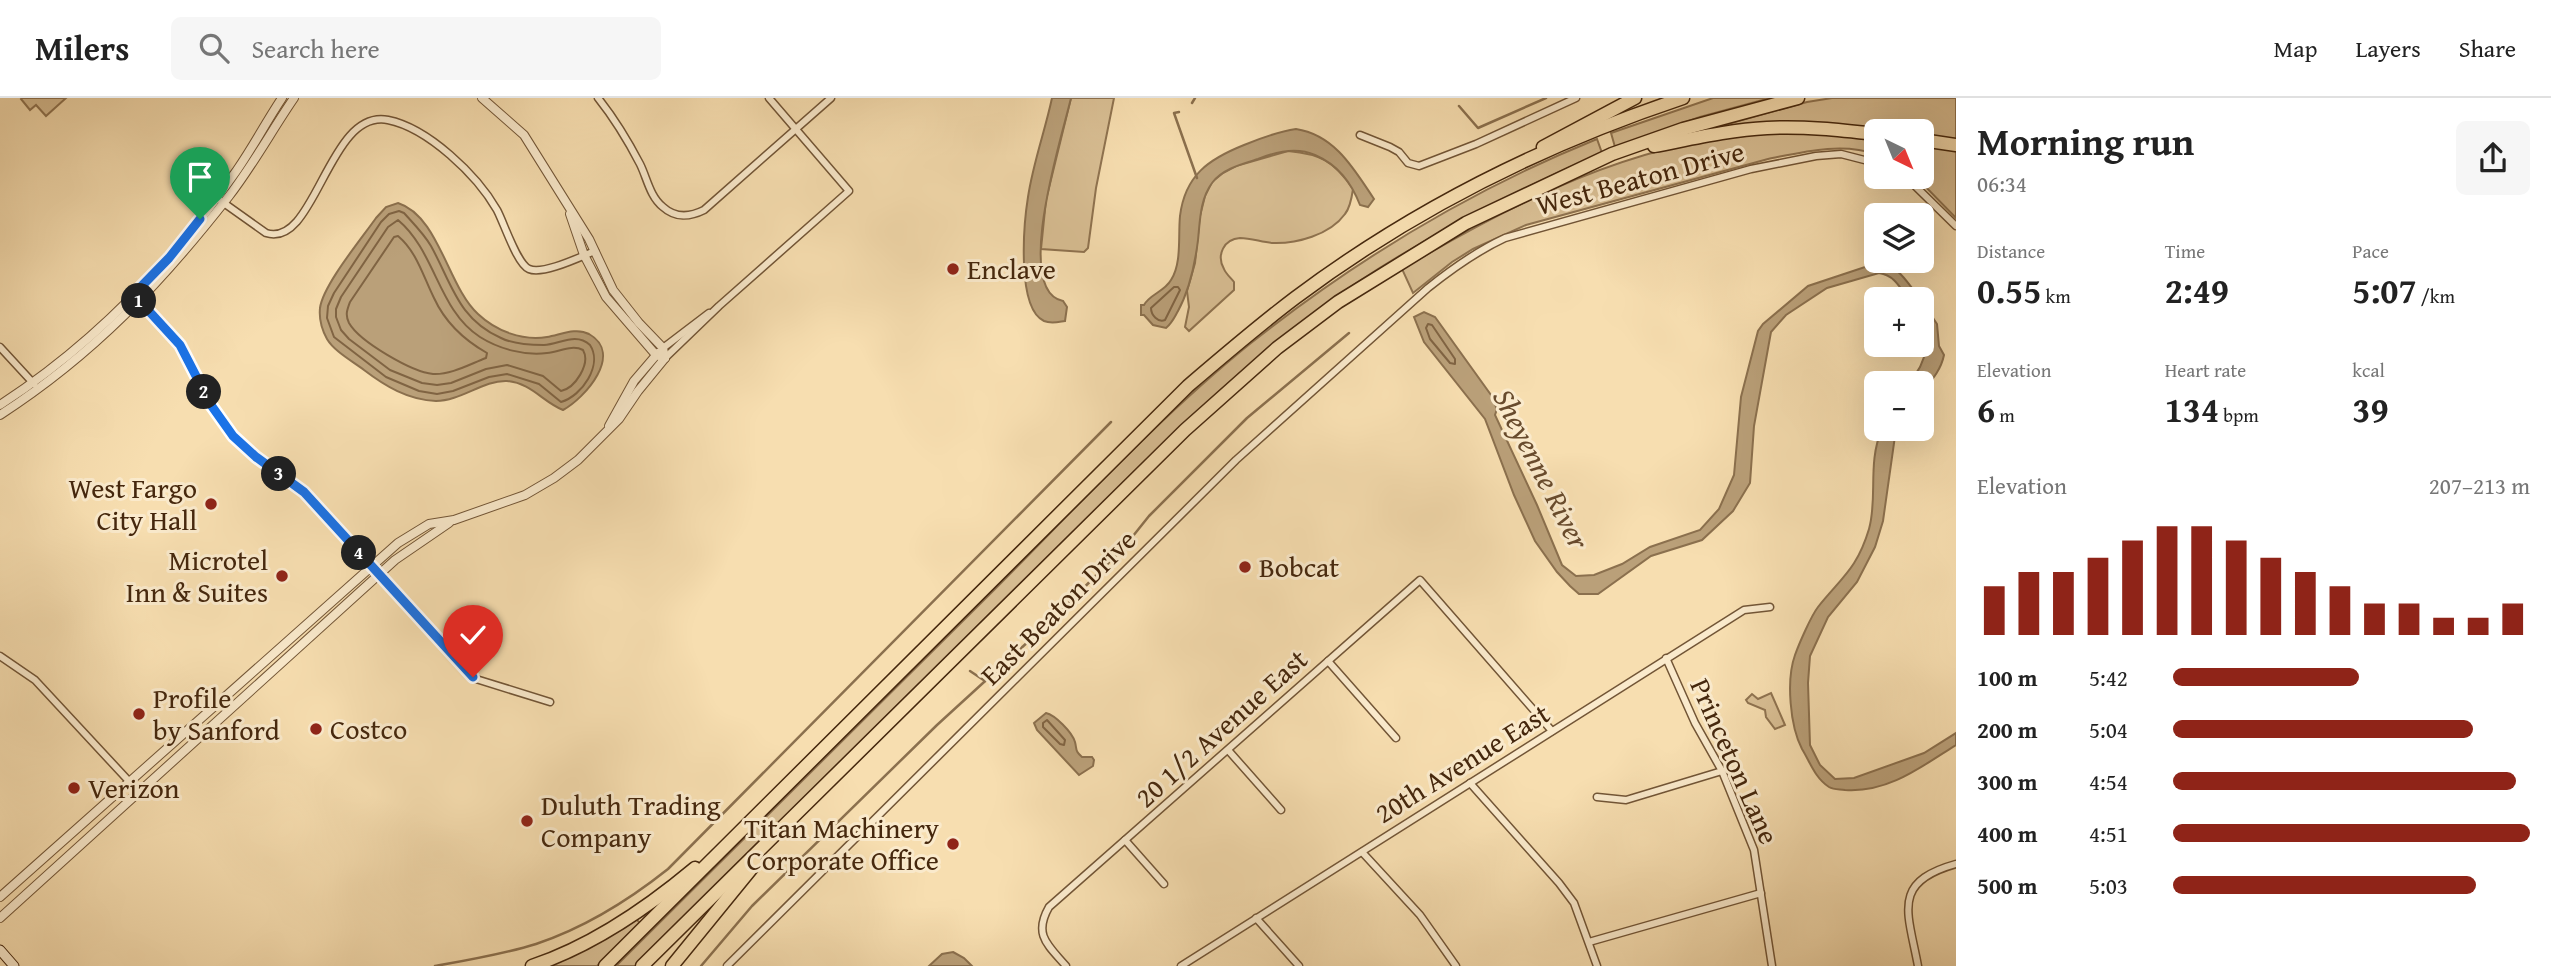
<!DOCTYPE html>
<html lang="en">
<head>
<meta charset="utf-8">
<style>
	:root { --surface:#fff; --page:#f6f6f6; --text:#222; --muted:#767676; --line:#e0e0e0; --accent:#8f2418 }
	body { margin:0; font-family:"Gentium Book Plus",serif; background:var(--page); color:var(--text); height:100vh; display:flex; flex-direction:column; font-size:26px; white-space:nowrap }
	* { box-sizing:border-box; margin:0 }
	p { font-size:23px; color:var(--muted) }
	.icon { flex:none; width:38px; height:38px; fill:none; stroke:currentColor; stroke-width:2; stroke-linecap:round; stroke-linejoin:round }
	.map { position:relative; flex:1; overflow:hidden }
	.sheet { display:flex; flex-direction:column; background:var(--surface); width:595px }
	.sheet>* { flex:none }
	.needle { width:46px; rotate:137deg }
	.tools { position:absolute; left:1864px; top:21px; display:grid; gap:14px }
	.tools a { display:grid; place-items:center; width:70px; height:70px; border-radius:10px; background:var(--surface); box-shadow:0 7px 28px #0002; font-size:35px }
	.pin { position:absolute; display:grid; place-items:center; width:60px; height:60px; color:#fff; margin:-72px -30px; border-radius:50% 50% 50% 0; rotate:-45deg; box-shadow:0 0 7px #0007 }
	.pin .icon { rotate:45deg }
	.km { position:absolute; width:35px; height:35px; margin:-18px; border-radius:50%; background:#222; color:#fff; font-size:19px; line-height:35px; text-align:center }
	.round { display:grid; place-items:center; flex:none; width:74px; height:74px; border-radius:10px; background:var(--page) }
	.headline { display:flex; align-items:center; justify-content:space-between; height:119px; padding:0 21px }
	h1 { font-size:38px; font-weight:700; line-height:52px }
	.metrics { display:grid; grid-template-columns:repeat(3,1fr); gap:10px; height:119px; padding:7px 21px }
	.metrics div { display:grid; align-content:center }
	.metrics b { font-size:35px; font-weight:700 }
	.metrics small { font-size:19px; font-weight:400 }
	.metrics p { font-size:19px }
	.chart { height:196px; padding:14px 21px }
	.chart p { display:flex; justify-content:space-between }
	.chart svg { width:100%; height:126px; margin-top:7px; stroke:var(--accent); stroke-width:6 }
	ul { padding:0 21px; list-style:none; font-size:23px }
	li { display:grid; grid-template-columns:112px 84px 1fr; align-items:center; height:52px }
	li i { height:18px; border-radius:9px; background:var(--accent) }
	header { display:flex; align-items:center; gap:42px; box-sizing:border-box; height:98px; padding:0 35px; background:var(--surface); border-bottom:2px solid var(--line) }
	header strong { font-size:33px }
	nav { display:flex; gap:38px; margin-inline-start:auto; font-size:24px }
	.search { width:490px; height:63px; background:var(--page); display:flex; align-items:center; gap:18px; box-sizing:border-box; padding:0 24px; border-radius:10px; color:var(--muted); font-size:26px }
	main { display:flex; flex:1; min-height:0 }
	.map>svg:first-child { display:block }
	.green { fill:#d9bf94; stroke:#8f7350; stroke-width:2 }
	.water { fill:#baa079; stroke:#8b704e; stroke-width:2 }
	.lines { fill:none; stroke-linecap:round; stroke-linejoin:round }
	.shore { stroke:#806443; stroke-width:2 }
	.stream { stroke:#8b704e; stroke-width:2.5 }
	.minor-casing { stroke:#725536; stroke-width:9 }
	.tertiary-casing { stroke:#725536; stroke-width:10 }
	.secondary-casing { stroke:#45270d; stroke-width:11 }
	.motorway-casing { stroke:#45270d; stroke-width:15 }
	.minor { stroke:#faeacc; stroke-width:6 }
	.tertiary { stroke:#faeacc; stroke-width:8 }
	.secondary { stroke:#faeacc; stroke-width:9 }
	.motorway { stroke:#f7deb0; stroke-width:12 }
	.route-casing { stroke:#fff; stroke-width:14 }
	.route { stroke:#1a73e8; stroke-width:9 }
	.poi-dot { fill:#8f2418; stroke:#faeacc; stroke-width:2.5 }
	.labels { text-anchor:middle; stroke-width:6; stroke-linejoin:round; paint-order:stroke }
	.street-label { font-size:28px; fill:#45270d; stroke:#faeacc }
	.poi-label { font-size:28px; fill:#45270d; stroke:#faeacc; text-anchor:start }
	.water-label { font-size:30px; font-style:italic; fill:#684b2d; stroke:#faeacc }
</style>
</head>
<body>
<header>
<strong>Milers</strong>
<div class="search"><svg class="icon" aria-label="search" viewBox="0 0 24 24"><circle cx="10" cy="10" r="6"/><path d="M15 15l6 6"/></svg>Search here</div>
<nav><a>Map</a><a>Layers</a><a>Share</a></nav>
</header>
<main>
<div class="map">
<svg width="1956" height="868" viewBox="0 0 1956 868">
	<rect width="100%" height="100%" fill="#f7deb0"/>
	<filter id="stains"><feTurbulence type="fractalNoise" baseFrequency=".00286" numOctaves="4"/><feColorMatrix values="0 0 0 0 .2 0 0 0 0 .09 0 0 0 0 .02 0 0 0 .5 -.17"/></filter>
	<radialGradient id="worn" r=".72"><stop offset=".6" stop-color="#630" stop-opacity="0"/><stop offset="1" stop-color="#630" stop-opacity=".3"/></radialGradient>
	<g class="green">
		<polygon points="22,0 66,0 46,18 36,7 30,12 21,1"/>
		<polygon points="1071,0 1114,0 1096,90 1088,150 1084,154 1041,151 1046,102"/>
		<polygon points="1713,0 1770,0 1700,19 1615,49 1611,35"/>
		<polygon points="1832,0 1956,0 1956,41 1922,37 1922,33 1887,33 1802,26 1723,30 1724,27 1807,4"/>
		<path d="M 1800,34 L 1876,41 L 1876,56 C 1841,44 1803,54 1768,61 L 1526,127 L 1473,151 L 1452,164 L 1413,195 L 1402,171 C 1501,112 1609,56 1725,39 C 1749,35 1775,36 1800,34 Z"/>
		<path d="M 1597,41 L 1602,55 C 1503,98 1407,147 1319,211 C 1265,251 1215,296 1166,343 L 636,868 L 616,868 C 740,744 864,620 989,497 C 1073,413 1159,319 1251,245 C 1357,161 1471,92 1597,41 Z"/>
		<polygon points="1922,46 1956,51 1956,120 1916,79 1922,79"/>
		<path d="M 1288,53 C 1321,56 1334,63 1353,91 C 1352,98 1350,110 1345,116 C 1330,137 1296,146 1272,145 C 1261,144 1251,140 1240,140 C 1224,141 1216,157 1224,171 C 1226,176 1231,180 1234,184 L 1234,192 L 1189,233 L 1185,229 L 1189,209 L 1187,193 L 1195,165 L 1200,118 L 1205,98 L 1212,84 L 1223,75 L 1236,68 Z"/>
		<polygon points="1771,595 1785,627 1775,631 1766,619 1765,612 1748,605 1746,602 1752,596 1758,601"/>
		<polygon points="636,821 640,825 597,868 546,868"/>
	</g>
	<g class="water">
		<path d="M 1052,0 L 1071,0 C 1063,35 1012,193 1063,203 L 1067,209 L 1065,223 C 1058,224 1051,226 1044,223 C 1016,210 1024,124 1028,99 C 1033,65 1045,33 1052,0 Z"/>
		<path d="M 1296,31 C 1335,37 1354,71 1374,101 L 1368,109 L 1360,107 C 1351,84 1338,67 1315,57 C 1297,49 1275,54 1258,61 C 1242,66 1222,71 1212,85 C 1200,101 1200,123 1198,142 C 1195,166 1190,191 1178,213 C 1174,220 1172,225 1166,230 L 1153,227 L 1144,217 L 1141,217 L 1141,207 L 1144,207 C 1150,196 1164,194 1171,182 C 1182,165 1178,138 1180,118 C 1185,77 1209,61 1244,47 C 1261,40 1277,34 1296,31 Z"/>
		<path d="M 398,105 C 439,118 448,189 478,216 C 496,233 522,243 547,239 C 560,237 576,229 589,236 C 624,256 585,300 563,312 C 543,304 531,285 507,283 C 483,282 461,303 436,303 C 408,302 385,288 364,272 C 352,263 334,253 327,241 C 322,232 319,220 320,210 C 323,187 362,140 376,120 L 386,109 Z"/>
		<path d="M 1880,164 C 1897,166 1911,189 1920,201 L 1908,201 C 1900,189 1894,177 1879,175 L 1827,190 L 1786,217 L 1771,234 L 1754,328 L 1750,385 L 1733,413 L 1702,442 L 1651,458 L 1598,496 L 1579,496 L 1570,488 L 1557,474 L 1535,443 L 1514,397 L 1485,321 L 1424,244 L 1414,219 L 1424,214 L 1435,219 L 1491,297 L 1497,311 L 1495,317 L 1537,407 L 1562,467 L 1576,478 L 1594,477 L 1622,466 L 1650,449 L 1700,432 L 1719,411 L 1734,377 L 1741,299 L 1758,233 L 1763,226 L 1808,188 Z"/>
		<path d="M 1922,203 L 1937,226 L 1939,248 L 1944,257 C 1941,272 1932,282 1922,294 L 1922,285 L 1910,285 L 1920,269 L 1926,254 L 1925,238 L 1922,228 Z"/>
		<path d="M 1882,331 L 1896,331 L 1883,423 L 1875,449 L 1857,484 L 1828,519 L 1810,558 L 1808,585 L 1810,647 L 1820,667 L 1835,681 L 1854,680 L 1924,655 L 1956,635 L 1956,647 C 1921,669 1888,695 1845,692 C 1840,691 1834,692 1829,689 C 1815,680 1810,664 1802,651 C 1790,628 1786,582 1795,557 C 1799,546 1811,518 1818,509 C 1842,479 1857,471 1869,431 C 1878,399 1867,365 1882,331 Z"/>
		<path d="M 1046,615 C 1055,617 1072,634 1075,644 C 1077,652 1075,653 1082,659 L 1092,659 L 1094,662 L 1093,668 L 1079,677 L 1037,632 L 1034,625 Z"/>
		<polygon points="953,854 964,860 972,868 929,868 942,856"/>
	</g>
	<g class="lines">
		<g class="shore">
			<path d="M 399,113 L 404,115 C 413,125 424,136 431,148 C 452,186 458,221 501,240 C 513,246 530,247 544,247 C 560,246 576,234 590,247 C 603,267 582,298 561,304 L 539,286 L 507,276 L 489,279 L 453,293 L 437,296 L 419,293 L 386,279 L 334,239 L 327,220 L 328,208 L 334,195 L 381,124 L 389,116 Z"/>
			<path d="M 398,122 C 436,154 438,212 480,239 C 499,251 525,258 547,255 C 559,254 572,246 583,252 C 591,266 575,290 561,293 L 543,278 L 507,267 L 486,271 L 451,285 L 437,287 L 422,285 L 390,272 L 349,241 L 341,232 L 336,219 L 336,211 L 341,199 L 388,129 Z"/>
			<path d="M 398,138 C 417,154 423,178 434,200 C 445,224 464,242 487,255 L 486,260 C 470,266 451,277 433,276 C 412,274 360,244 349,225 C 345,217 347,212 350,204 L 394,139 Z"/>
			<path d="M 1174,189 L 1178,189 L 1180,192 L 1165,222 C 1158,225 1151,217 1151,210 Z"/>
			<polygon points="1428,226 1432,227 1455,261 1455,266 1450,265 1430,241 1426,230"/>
			<polygon points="1047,622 1065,642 1064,647 1060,646 1043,629 1043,625"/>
		</g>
		<g class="stream">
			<polyline points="1192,5 1195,0"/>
			<polyline points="1459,8 1478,30 1546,0"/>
			<polyline points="1179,14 1174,15 1197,80"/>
			<polyline points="970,573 985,583"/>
			<path d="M 435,868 C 469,862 504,856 536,846 C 584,830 629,802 668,771 L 1111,324"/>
			<polyline points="701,868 752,808 937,627 1053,521 1125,448 1149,418 1247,320 1349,235"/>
		</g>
		<g class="minor-casing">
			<g id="minor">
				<path d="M 598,0 C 614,20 628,43 640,66 C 647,80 650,99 663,109 C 675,120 690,119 704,112 L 831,0"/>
				<polyline points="1360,37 1390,49 1399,54 1408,65 1419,68 1476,46 1576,0"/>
				<polyline points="1906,79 1956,128"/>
				<path d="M 221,103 L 266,135 C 316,151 328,10 388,22 C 428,30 477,77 497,112 C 504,125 517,166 529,171 C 543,177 580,159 595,153"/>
				<polyline points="135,201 166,230 180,247 211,308 233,338 255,359 304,394 468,575 476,581 550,604"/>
				<polyline points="0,249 34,286"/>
				<polyline points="663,250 709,215"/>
				<polyline points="665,260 719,208 849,93 769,0"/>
				<polyline points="0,558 35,582 139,694"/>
				<polyline points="1666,560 1695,625 1722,673 1754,752 1772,868"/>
				<polyline points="1328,563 1396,640"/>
				<polyline points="1228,652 1281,712"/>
				<polyline points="1470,685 1559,785 1574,805 1597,868"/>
				<polyline points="1597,699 1626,702 1722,673"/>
				<polyline points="1125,742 1164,786"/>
				<polyline points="1362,754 1420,817 1456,868"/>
				<polyline points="1256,820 1299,868"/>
				<polyline points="1589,844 1761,795"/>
				<path d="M 727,868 L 1236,362 L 1428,190 C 1453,170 1477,153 1505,140 L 1751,71 L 1816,58 L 1841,56 L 1876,65"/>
				<path d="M 1066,868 C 1048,847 1033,837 1049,809 L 1420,482 L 1552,633"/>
				<polyline points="1181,868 1744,512 1770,509"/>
				<path d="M 1918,868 C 1908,814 1891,784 1956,766"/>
			</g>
		</g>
		<g class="tertiary-casing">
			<g id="tertiary">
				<polyline points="482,0 524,37 589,141 613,192 639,225 663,250 665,260"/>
				<polyline points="570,116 584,157 606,199 656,257 665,260"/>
				<path d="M 0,307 C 94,246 173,164 237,72 C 253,49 266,24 282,0"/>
				<path d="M 0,317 C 94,256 161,185 229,98 C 253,67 272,32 294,0"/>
				<polyline points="609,328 634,283 658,255"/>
				<polyline points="0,799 398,445 429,426 454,422 525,397 554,380 578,362 619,321 638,293 665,260"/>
				<polyline points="0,820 395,462 449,425"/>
			</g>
		</g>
		<g class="secondary-casing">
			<polyline id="secondary" points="0,852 14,868"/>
		</g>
		<g class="motorway-casing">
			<g id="motorway">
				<polyline points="1922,42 1956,47"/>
				<path d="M 1654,48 C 1691,41 1729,32 1767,30 C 1804,28 1840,32 1876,36"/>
				<polyline points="1543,49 1635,0"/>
				<path d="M 532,868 C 592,848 646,811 695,770"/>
				<path d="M 605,868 L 1188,288 C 1223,258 1258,228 1295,200 C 1411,113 1545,46 1683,0"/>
				<polyline points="642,868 1185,332 1277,250 1338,204 1466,125 1612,56 1683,31 1798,0"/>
				<polyline points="672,868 756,765"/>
			</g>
		</g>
		<use href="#minor" class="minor"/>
		<use href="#tertiary" class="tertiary"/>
		<use href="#secondary" class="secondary"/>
		<use href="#motorway" class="motorway"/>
	</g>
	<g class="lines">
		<g class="route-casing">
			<polyline id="route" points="200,121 169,160 131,199 147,211 180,247 211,307 233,338 256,359 304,394 473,579"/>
		</g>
		<use href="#route" class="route"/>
	</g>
	<g class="poi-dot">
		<circle cx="953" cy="171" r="7"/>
		<circle cx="211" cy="406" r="7"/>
		<circle cx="1245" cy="469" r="7"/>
		<circle cx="282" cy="478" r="7"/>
		<circle cx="139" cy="616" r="7"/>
		<circle cx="316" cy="631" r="7"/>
		<circle cx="74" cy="690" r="7"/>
		<circle cx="527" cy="723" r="7"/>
		<circle cx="953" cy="746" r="7"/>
	</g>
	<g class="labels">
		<g class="street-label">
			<text transform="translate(1640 80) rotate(-15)" y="10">West Beaton Drive</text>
			<text transform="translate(1058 509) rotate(-45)" y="10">East Beaton Drive</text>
			<text transform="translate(1221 630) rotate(-42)" y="10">20 1/2 Avenue East</text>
			<text transform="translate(1735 663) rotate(66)" y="10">Princeton Lane</text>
			<text transform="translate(1462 665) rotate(-32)" y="10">20th Avenue East</text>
		</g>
		<g class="poi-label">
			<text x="967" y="181">Enclave</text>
			<text x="197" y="400" text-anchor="end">West Fargo<tspan x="197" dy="32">City Hall</tspan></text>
			<text x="268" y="472" text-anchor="end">Microtel<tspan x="268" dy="32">Inn &amp; Suites</tspan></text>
			<text x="1259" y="479">Bobcat</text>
			<text x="153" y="610">Profile<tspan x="153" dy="32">by Sanford</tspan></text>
			<text x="330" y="641">Costco</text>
			<text x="88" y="700">Verizon</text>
			<text x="541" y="717">Duluth Trading<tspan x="541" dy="32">Company</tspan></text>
			<text x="939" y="740" text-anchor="end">Titan Machinery<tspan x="939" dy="32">Corporate Office</tspan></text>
		</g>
		<g class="water-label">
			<text transform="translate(1541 371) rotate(63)" y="10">Sheyenne River</text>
		</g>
	</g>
	<rect width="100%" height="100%" filter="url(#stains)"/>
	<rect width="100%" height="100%" fill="url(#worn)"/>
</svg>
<div class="tools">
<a><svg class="needle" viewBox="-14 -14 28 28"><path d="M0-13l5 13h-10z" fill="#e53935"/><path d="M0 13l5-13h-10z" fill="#767676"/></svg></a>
<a><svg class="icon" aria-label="layers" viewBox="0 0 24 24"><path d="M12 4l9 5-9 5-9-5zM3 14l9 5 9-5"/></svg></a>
<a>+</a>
<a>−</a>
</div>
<div class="pin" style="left:200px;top:121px;background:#1e9e55"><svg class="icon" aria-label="arrive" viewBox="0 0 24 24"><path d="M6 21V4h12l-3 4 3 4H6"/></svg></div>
<div class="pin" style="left:473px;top:579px;background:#d93025"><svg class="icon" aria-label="check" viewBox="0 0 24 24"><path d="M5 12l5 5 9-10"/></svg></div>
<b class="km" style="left:139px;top:203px">1</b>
<b class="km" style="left:204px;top:294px">2</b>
<b class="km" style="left:279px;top:376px">3</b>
<b class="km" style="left:359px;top:455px">4</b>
</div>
<section class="sheet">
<div class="headline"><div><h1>Morning run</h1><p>06:34</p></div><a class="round"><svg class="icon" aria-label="share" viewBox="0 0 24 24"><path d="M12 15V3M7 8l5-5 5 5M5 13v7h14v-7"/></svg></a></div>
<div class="metrics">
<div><p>Distance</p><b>0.55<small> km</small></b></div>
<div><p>Time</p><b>2:49</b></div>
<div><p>Pace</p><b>5:07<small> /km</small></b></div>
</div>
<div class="metrics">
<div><p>Elevation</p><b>6<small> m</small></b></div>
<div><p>Heart rate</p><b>134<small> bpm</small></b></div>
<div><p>kcal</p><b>39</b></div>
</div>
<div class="chart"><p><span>Elevation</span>207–213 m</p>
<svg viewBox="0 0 160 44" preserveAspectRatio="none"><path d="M5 44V27M15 44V22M25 44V22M35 44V17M45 44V11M55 44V6M65 44V6M75 44V11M85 44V17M95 44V22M105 44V27M115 44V33M125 44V33M135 44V38M145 44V38M155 44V33"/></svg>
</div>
<ul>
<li><b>100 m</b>5:42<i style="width:52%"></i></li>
<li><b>200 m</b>5:04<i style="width:84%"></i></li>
<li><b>300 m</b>4:54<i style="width:96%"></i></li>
<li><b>400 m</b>4:51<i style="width:100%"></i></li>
<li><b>500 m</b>5:03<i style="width:85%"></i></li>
</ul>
</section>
</main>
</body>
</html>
